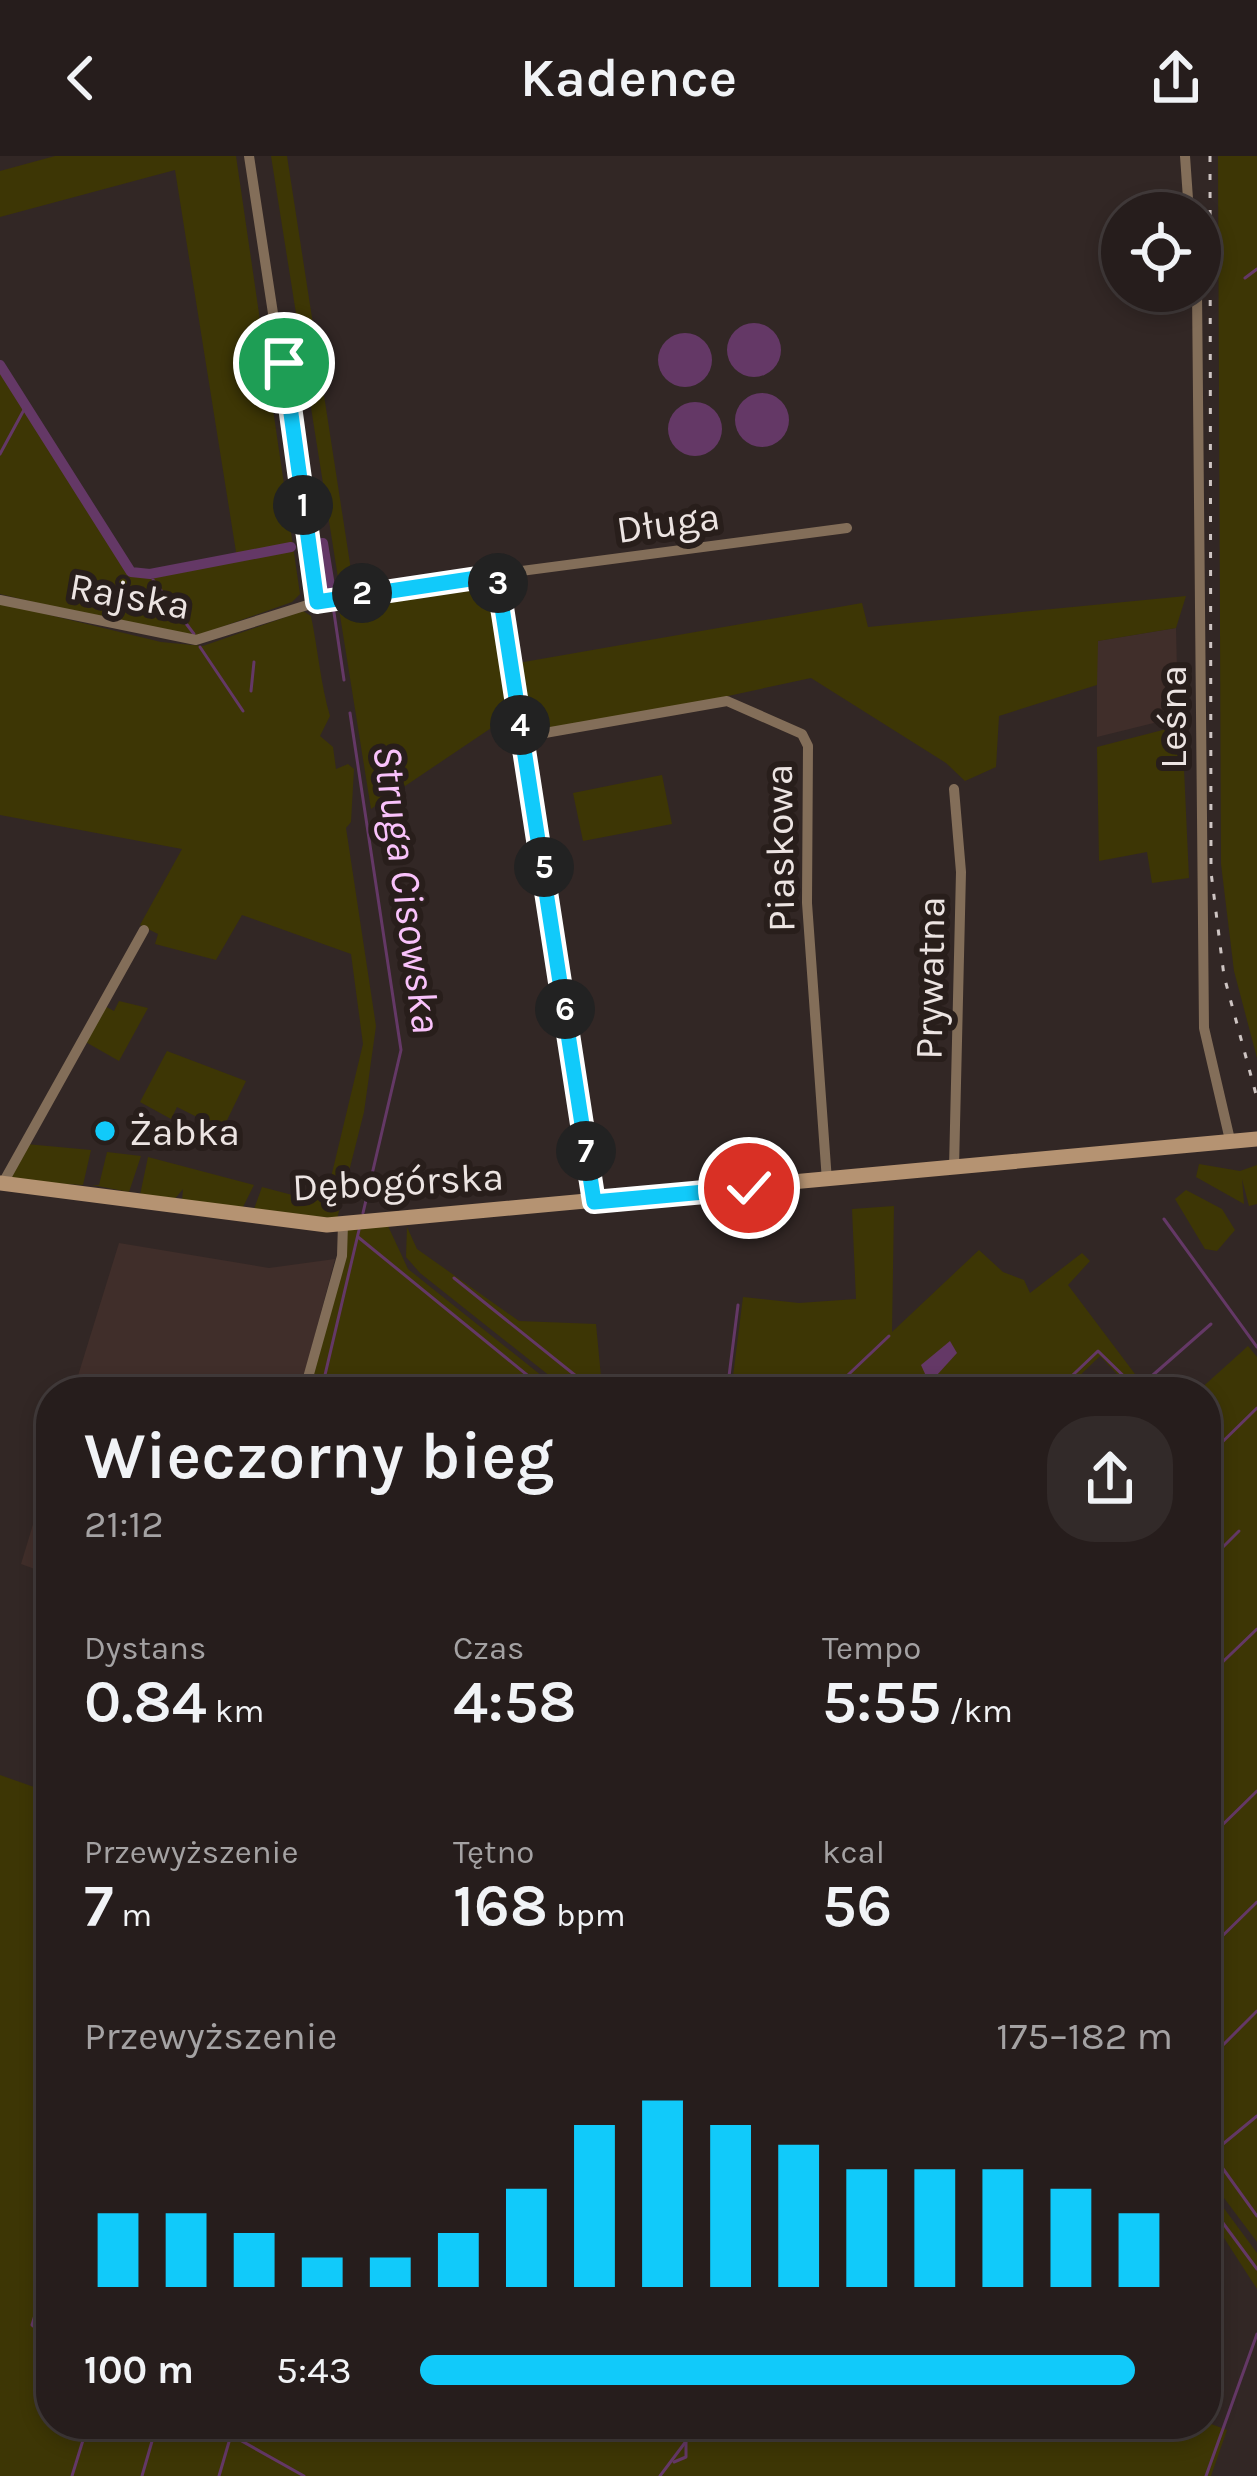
<!DOCTYPE html>
<html lang="pl">
<head>
<meta charset="utf-8">
<style>
	:root { --surface:#261d1c; --page:#322a29; --text:#f1f3f6; --muted:#a4a2a3; --line:#423b3b; --accent:#11cafa }
	body { margin:0; font-family:Karla,sans-serif; background:var(--page); color:var(--text); height:100vh; display:flex; flex-direction:column; font-size:45px; white-space:nowrap }
	* { box-sizing:border-box; margin:0 }
	p { font-size:39px; color:var(--muted) }
	.icon { flex:none; width:66px; height:66px; fill:none; stroke:currentColor; stroke-width:2; stroke-linecap:round; stroke-linejoin:round }
	.map { position:relative; flex:1; overflow:hidden }
	.panel { position:absolute; left:36px; top:1221px; width:1185px; height:1062px; display:flex; flex-direction:column; background:var(--surface); border-radius:48px; box-shadow:0 6px 18px #0003,0 0 0 3px var(--line) }
	.panel>* { flex:none }
	.buttons { position:absolute; left:1101px; top:36px; display:grid; gap:24px }
	.buttons a { display:grid; place-items:center; width:120px; height:120px; border-radius:50%; background:var(--surface); box-shadow:0 6px 18px #0003,0 0 0 3px var(--line); font-size:60px }
	.pin { position:absolute; display:grid; place-items:center; width:102px; height:102px; color:#fff; margin:-51px; border:6px solid #fff; border-radius:50%; box-shadow:0 3px 12px #0007 }
	.km { position:absolute; width:60px; height:60px; margin:-30px; border-radius:50%; background:#222; color:#fff; font-size:33px; line-height:60px; text-align:center }
	.round { display:grid; place-items:center; flex:none; width:126px; height:126px; border-radius:48px; background:var(--page) }
	.overview { display:flex; align-items:center; justify-content:space-between; height:204px; padding:0 48px }
	h1 { font-size:66px; font-weight:600; line-height:90px }
	.metrics { display:grid; grid-template-columns:repeat(3,1fr); gap:18px; height:204px; padding:12px 48px }
	.metrics div { display:grid; align-content:center }
	.metrics b { font-size:60px; font-weight:600 }
	.metrics small { font-size:33px; font-weight:400 }
	.metrics p { font-size:33px }
	.chart { height:336px; padding:24px 48px }
	.chart p { display:flex; justify-content:space-between }
	.chart svg { width:100%; height:216px; margin-top:12px; stroke:var(--accent); stroke-width:6 }
	ul { padding:0 48px; list-style:none; font-size:39px }
	li { display:grid; grid-template-columns:192px 144px 1fr; align-items:center; height:90px }
	li i { height:30px; border-radius:15px; background:var(--accent) }
	header { display:flex; justify-content:space-between; align-items:center; height:156px; padding:0 48px; background:var(--surface); font-size:54px; font-weight:600 }
	.map>svg:first-child { display:block }
	.built { fill:#402e2a }
	.green { fill:#3d3605 }
	.water { fill:#643866 }
	.lines { fill:none; stroke-linecap:round; stroke-linejoin:round }
	.stream { stroke:#643866; stroke-width:3 }
	.canal { stroke:#643866; stroke-width:10 }
	.street { stroke:#836e59; stroke-width:10 }
	.secondary { stroke:#b59372; stroke-width:15 }
	.rail { stroke:#cec5c3; stroke-width:3; stroke-dasharray:6 12; stroke-linecap:butt }
	.route-casing { stroke:#fff; stroke-width:24 }
	.route { stroke:#11cafa; stroke-width:15 }
	.poi-dot { fill:#11cafa; stroke:#281e1b; stroke-width:4.5 }
	.labels { text-anchor:middle; stroke-width:12; stroke-linejoin:round; paint-order:stroke }
	.street-label { font-size:39px; fill:#ece4e2; stroke:#281e1b }
	.poi-label { font-size:39px; fill:#ece4e2; stroke:#281e1b; text-anchor:start }
	.water-label { font-size:42px; font-style:italic; fill:#f9c2fb; stroke:#281e1b }
</style>
</head>
<body>
<header><svg class="icon" aria-label="back" viewBox="0 0 24 24"><path d="M15 5l-7 7 7 7"/></svg>Kadence<svg class="icon" aria-label="share" viewBox="0 0 24 24"><path d="M12 15V3M7 8l5-5 5 5M5 13v7h14v-7"/></svg></header>
<div class="map">
<svg width="1257" height="2320" viewBox="0 0 1257 2320">
	<rect width="100%" height="100%" fill="#322725"/>
	<g class="built">
		<polygon points="1176,472 1178,561 1097,581 1097,485"/>
		<polygon points="119,1087 269,1112 335,1103 300,1236 73,1236"/>
		<polygon points="51,1309 51,1419 21,1408"/>
	</g>
	<g class="green">
		<polygon points="55,0 236,0 300,438 292,446 196,480 170,479 0,438 0,214 132,421 237,402 175,14 0,61 0,15"/>
		<polygon points="271,0 287,0 353,427 339,428"/>
		<polygon points="1218,0 1257,0 1257,902 1234,815 1221,708"/>
		<polygon points="485,426 496,438 507,509 862,447 868,471 1186,440 1176,472 1098,485 1097,529 999,560 996,611 965,625 946,607 811,522 515,586 509,560 371,653 338,447"/>
		<path d="M 0,447 L 161,486 L 203,490 L 303,455 L 311,460 C 318,494 321,530 330,560 L 320,580 L 333,591 L 336,613 L 348,608 L 354,613 L 351,666 L 346,672 L 376,870 L 364,956 L 337,1063 L 254,1053 L 262,1031 L 315,1045 L 327,1038 L 363,888 L 351,798 L 242,759 L 216,804 L 155,788 L 158,778 L 140,769 L 182,693 L 0,659 Z"/>
		<polygon points="1182,569 1189,722 1152,727 1147,696 1099,705 1097,591"/>
		<polygon points="662,619 672,668 583,685 573,637"/>
		<polygon points="119,845 148,852 119,905 84,885 103,849 114,855"/>
		<polygon points="167,895 246,925 215,989 205,983 210,974 197,967 199,962 177,951 171,963 140,946"/>
		<polygon points="26,988 91,994 83,1029 16,1025 11,1020"/>
		<polygon points="107,996 141,1000 129,1036 92,1029 99,1029"/>
		<polygon points="148,1001 254,1029 242,1053 182,1045 183,1033 173,1045 140,1039"/>
		<polygon points="1199,1008 1240,1015 1257,1009 1257,1048 1249,1050 1242,1023 1244,1048 1196,1021"/>
		<polygon points="1186,1034 1222,1053 1235,1074 1217,1095 1205,1093 1175,1043"/>
		<polygon points="894,1050 892,1176 979,1094 1003,1116 1024,1124 1030,1137 1082,1097 1090,1105 1068,1129 1141,1226 1132,1234 1100,1200 1063,1236 731,1236 743,1141 799,1147 856,1143 852,1053"/>
		<polygon points="388,1070 408,1113 562,1236 309,1236 346,1100 346,1073"/>
		<polygon points="407,1071 417,1093 519,1165 596,1168 602,1231 609,1236 570,1236 420,1117 406,1101"/>
		<polygon points="1248,1190 1257,1201 1257,2086 1206,2018 1206,1236 1197,1236"/>
		<polygon points="0,1619 51,1637 51,2268 1206,2266 1227,2274 1211,2320 0,2320"/>
		<polygon points="1206,2028 1257,2097 1257,2133 1206,2054"/>
	</g>
	<g class="water">
		<circle cx="754" cy="194" r="27"/>
		<circle cx="685" cy="204" r="27"/>
		<circle cx="762" cy="264" r="27"/>
		<circle cx="695" cy="273" r="27"/>
		<polygon points="950,1185 957,1197 937,1219 926,1220 921,1209"/>
	</g>
	<g class="lines">
		<g class="stream">
			<polyline points="1245,122 1257,113"/>
			<polyline points="0,298 26,250"/>
			<polyline points="153,424 194,478"/>
			<polyline points="333,450 344,524"/>
			<polyline points="200,491 243,555"/>
			<polyline points="251,535 254,506"/>
			<polyline points="350,557 401,894 363,1057"/>
			<polyline points="1164,1063 1257,1191"/>
			<polyline points="358,1081 548,1236"/>
			<polyline points="454,1122 596,1236"/>
			<polyline points="321,1236 359,1074"/>
			<polyline points="727,1236 738,1149"/>
			<polyline points="830,1236 889,1180"/>
			<polyline points="1055,1236 1098,1195 1137,1233 1211,1168"/>
			<polyline points="1206,1302 1257,1252"/>
			<polyline points="1206,1408 1239,1375"/>
			<polyline points="1206,1522 1257,1473"/>
			<polyline points="1206,1685 1257,1635"/>
			<polyline points="1206,1796 1257,1746"/>
			<polyline points="1206,1906 1257,1855"/>
			<polyline points="1206,1989 1257,2060"/>
			<polyline points="1212,1997 1257,1960"/>
			<polyline points="1206,2044 1257,2113"/>
			<polyline points="51,2106 32,2169 51,2184"/>
			<polyline points="210,2268 231,2279 219,2320"/>
			<polyline points="701,2270 709,2268"/>
			<polyline points="231,2279 304,2320"/>
			<polyline points="674,2306 686,2301 686,2284"/>
			<polyline points="72,2320 88,2268"/>
			<polyline points="142,2320 157,2268"/>
			<polyline points="660,2320 699,2268"/>
			<polyline points="1206,2320 1257,2178"/>
		</g>
		<g class="canal">
			<polyline points="0,209 131,416 150,418 291,391"/>
			<polyline points="316,388 323,387 331,436"/>
		</g>
		<g class="street">
			<polyline points="249,0 317,446"/>
			<polyline points="1185,0 1189,57"/>
			<polyline points="1197,135 1204,872 1230,984"/>
			<polyline points="497,419 594,1046"/>
			<polyline points="0,444 196,484 317,446 377,434 847,372"/>
			<polyline points="522,581 727,545 802,578 808,590 807,747 827,1025"/>
			<polyline points="954,633 961,716 954,1012"/>
			<polyline points="3,1027 144,774"/>
			<polyline points="304,1236 342,1100 343,1068"/>
		</g>
		<polyline class="secondary" points="0,1027 327,1069 1257,983"/>
		<polyline class="rail" points="1210,0 1211,716 1224,820 1257,942"/>
	</g>
	<g class="lines">
		<g class="route-casing">
			<polyline id="route" points="284,207 317,446 497,419 594,1046 749,1032"/>
		</g>
		<use href="#route" class="route"/>
	</g>
	<circle class="poi-dot" cx="105" cy="975" r="12"/>
	<g class="labels">
		<g class="street-label">
			<text transform="translate(668 366) rotate(-8)" y="14">Długa</text>
			<text transform="translate(130 439) rotate(10)" y="14">Rajska</text>
			<text transform="translate(1172 561) rotate(-90)" y="14">Leśna</text>
			<text transform="translate(779 692) rotate(-91)" y="14">Piaskowa</text>
			<text transform="translate(929 822) rotate(-89)" y="14">Prywatna</text>
			<text transform="translate(398 1025) rotate(-3)" y="14">Dębogórska</text>
		</g>
		<g class="poi-label">
			<text x="129" y="989">Żabka</text>
		</g>
		<g class="water-label">
			<text transform="translate(408 733) rotate(82)" y="15">Struga Cisowska</text>
		</g>
	</g>
</svg>
<div class="buttons">
<a><svg class="icon" aria-label="locate" viewBox="0 0 24 24"><circle cx="12" cy="12" r="6"/><path d="M12 2v4M12 18v4M2 12h4M18 12h4"/></svg></a>
</div>
<div class="pin" style="left:284px;top:207px;background:#1e9e55"><svg class="icon" aria-label="arrive" viewBox="0 0 24 24"><path d="M6 21V4h12l-3 4 3 4H6"/></svg></div>
<div class="pin" style="left:749px;top:1032px;background:#d93025"><svg class="icon" aria-label="check" viewBox="0 0 24 24"><path d="M5 12l5 5 9-10"/></svg></div>
<b class="km" style="left:303px;top:349px">1</b>
<b class="km" style="left:362px;top:437px">2</b>
<b class="km" style="left:498px;top:427px">3</b>
<b class="km" style="left:520px;top:569px">4</b>
<b class="km" style="left:544px;top:711px">5</b>
<b class="km" style="left:565px;top:853px">6</b>
<b class="km" style="left:586px;top:995px">7</b>
<section class="panel">
<div class="overview"><div><h1>Wieczorny bieg</h1><p>21:12</p></div><a class="round"><svg class="icon" aria-label="share" viewBox="0 0 24 24"><path d="M12 15V3M7 8l5-5 5 5M5 13v7h14v-7"/></svg></a></div>
<div class="metrics">
<div><p>Dystans</p><b>0.84<small> km</small></b></div>
<div><p>Czas</p><b>4:58</b></div>
<div><p>Tempo</p><b>5:55<small> /km</small></b></div>
</div>
<div class="metrics">
<div><p>Przewyższenie</p><b>7<small> m</small></b></div>
<div><p>Tętno</p><b>168<small> bpm</small></b></div>
<div><p>kcal</p><b>56</b></div>
</div>
<div class="chart"><p><span>Przewyższenie</span>175–182 m</p>
<svg viewBox="0 0 160 44" preserveAspectRatio="none"><path d="M5 44V29M15 44V29M25 44V33M35 44V38M45 44V38M55 44V33M65 44V24M75 44V11M85 44V6M95 44V11M105 44V15M115 44V20M125 44V20M135 44V20M145 44V24M155 44V29"/></svg>
</div>
<ul>
<li><b>100 m</b>5:43<i style="width:95%"></i></li>
</ul>
</section>
</div>
</body>
</html>
